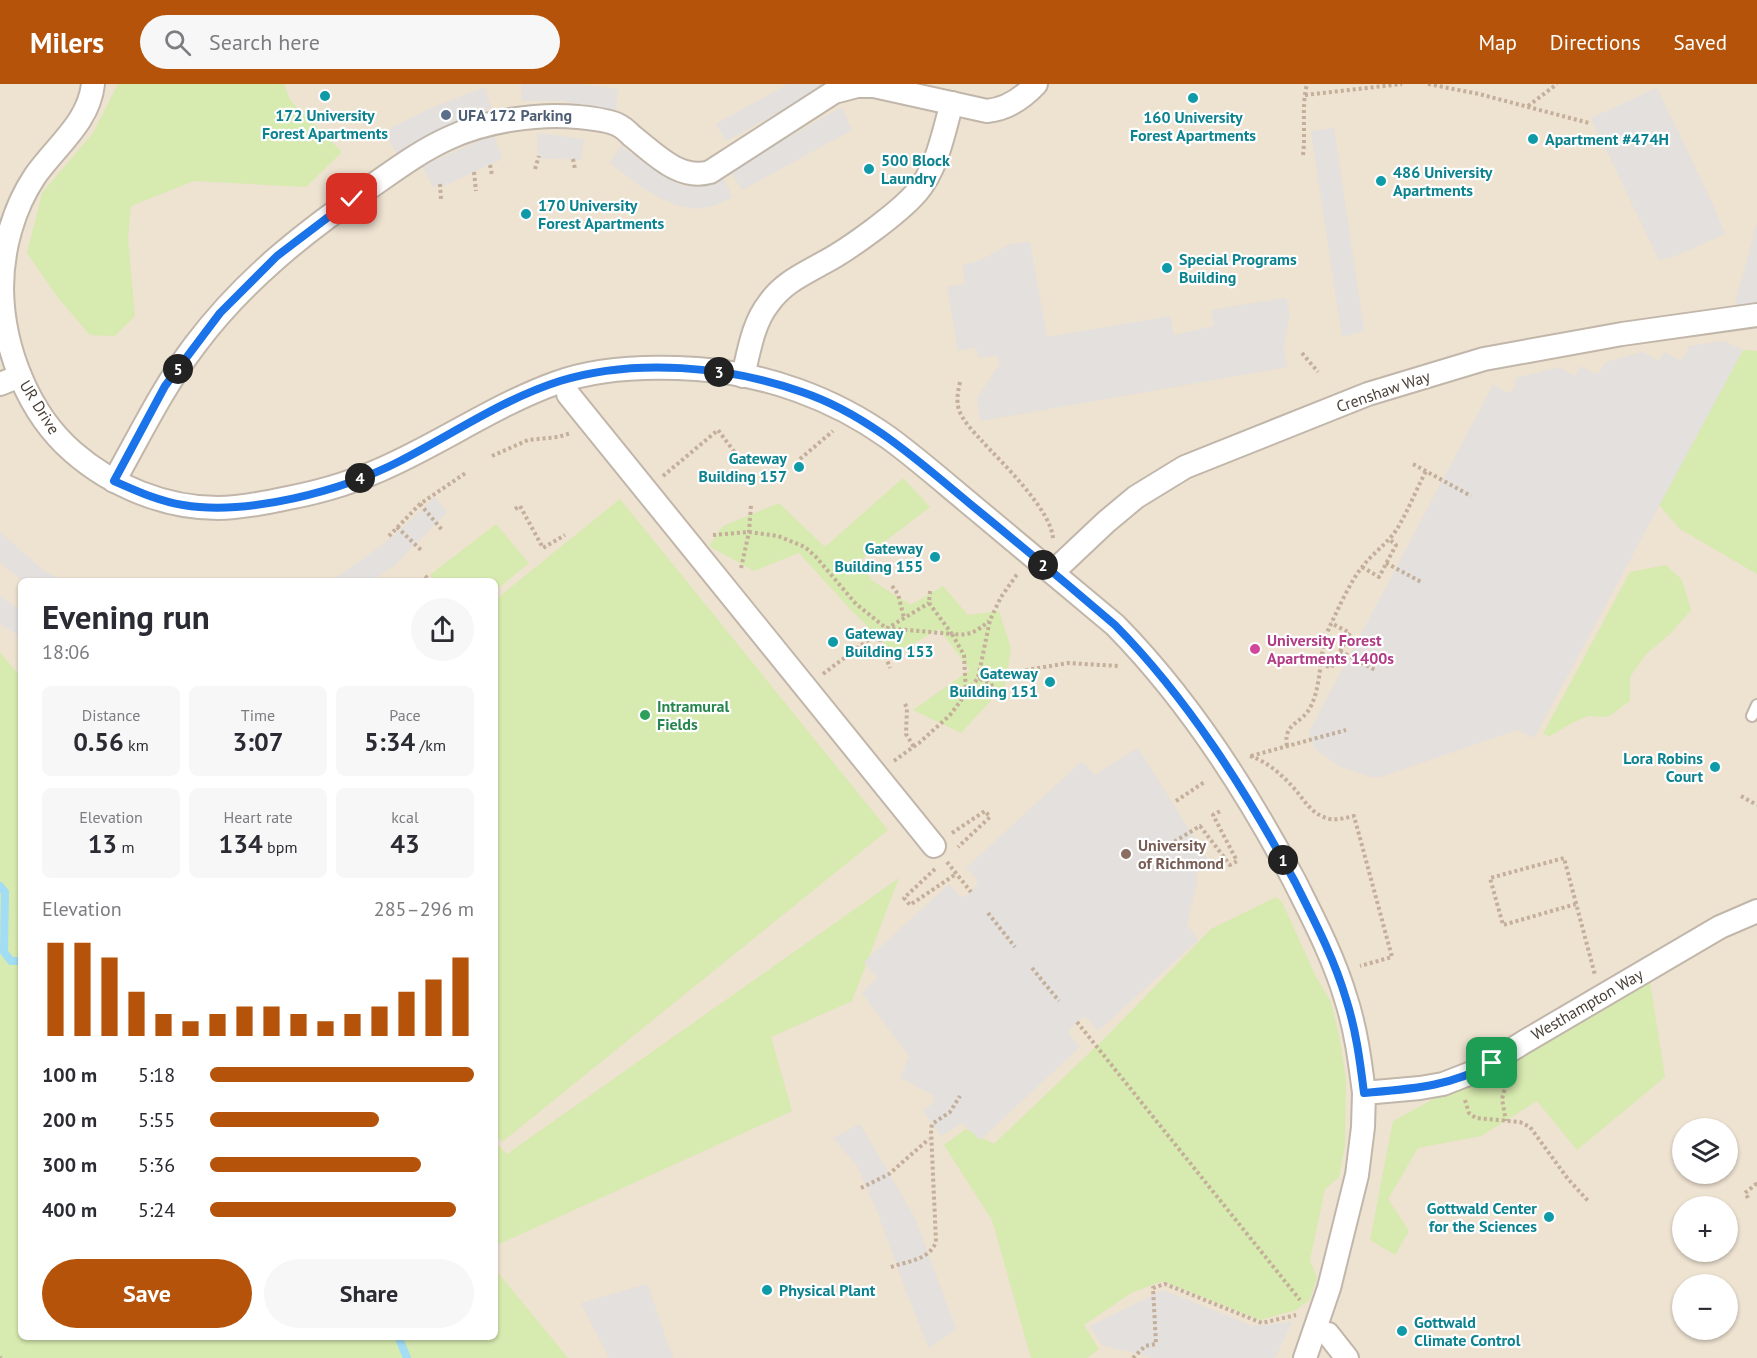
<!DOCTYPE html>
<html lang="en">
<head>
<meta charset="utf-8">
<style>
	:root { --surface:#fff; --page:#f7f7f7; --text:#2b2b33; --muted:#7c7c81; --accent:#b45309 }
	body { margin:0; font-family:"PT Sans",sans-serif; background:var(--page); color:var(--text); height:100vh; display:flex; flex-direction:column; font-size:22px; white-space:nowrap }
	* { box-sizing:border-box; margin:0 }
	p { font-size:20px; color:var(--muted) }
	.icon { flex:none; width:33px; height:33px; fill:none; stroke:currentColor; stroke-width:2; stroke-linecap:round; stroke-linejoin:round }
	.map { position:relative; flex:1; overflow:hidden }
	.side { position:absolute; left:18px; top:494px; width:480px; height:762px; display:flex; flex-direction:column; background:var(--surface); border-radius:9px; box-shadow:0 2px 4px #0004 }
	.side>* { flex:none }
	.tools { position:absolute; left:1672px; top:1034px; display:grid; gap:12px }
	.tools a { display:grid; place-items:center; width:66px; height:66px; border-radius:50%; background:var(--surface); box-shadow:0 2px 4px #0004; font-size:30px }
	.pin { position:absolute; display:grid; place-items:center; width:51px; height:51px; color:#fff; margin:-26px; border-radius:12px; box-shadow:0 3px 9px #0006 }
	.km { position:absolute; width:30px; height:30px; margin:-15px; border-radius:50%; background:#222; color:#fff; font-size:16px; line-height:30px; text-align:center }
	.round { display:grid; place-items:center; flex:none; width:63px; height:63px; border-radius:32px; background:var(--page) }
	.headline { display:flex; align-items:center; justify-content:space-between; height:102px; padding:0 24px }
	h1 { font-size:33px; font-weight:800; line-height:45px }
	.figures { display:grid; grid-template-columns:repeat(3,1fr); gap:9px; height:102px; padding:6px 24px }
	.figures div { display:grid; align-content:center; border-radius:9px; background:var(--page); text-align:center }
	.figures b { font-size:26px; font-weight:800 }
	.figures small { font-size:16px; font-weight:400 }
	.figures p { font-size:16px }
	.chart { height:168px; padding:12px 24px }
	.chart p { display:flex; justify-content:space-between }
	.chart svg { width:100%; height:108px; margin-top:6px; stroke:var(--accent); stroke-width:6 }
	.primary-button { display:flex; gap:12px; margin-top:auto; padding:12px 24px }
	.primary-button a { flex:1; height:69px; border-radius:36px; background:var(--accent); color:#fff; font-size:24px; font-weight:800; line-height:69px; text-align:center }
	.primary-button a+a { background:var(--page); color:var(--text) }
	ul { padding:0 24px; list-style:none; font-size:20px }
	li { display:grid; grid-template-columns:96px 72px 1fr; align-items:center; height:45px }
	li i { height:15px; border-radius:8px; background:var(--accent) }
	header { display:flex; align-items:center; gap:36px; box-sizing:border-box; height:84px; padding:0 30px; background:var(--accent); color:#fff }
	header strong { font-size:28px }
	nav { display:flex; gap:33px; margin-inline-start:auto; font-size:21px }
	.search { width:420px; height:54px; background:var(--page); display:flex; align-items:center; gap:15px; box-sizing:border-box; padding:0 21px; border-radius:33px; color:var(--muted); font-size:22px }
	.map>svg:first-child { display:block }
	.education { fill:#eee2d1; fill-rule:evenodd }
	.green { fill:#d7eaaf }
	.parking { fill:#e3e0dd }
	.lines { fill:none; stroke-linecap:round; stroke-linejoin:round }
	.stream { stroke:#a2ddf4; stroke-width:8 }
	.lane-casing { stroke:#c1b6aa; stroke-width:14 }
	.street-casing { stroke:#c1b6aa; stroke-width:26 }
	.path { stroke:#c3af9a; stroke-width:4; stroke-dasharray:3 3; stroke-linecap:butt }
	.lane { stroke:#fff; stroke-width:10 }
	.street { stroke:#fff; stroke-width:22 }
	.route-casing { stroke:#fff; stroke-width:12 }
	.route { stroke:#1a73e8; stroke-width:8 }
	.culture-dot { fill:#0f9aa8; stroke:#fff; stroke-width:2 }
	.service-dot { fill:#5c6f8a; stroke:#fff; stroke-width:2 }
	.hotel-dot { fill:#d1479c; stroke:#fff; stroke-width:2 }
	.leisure-dot { fill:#2e9e5b; stroke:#fff; stroke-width:2 }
	.education-dot { fill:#8d6e63; stroke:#fff; stroke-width:2 }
	.labels { text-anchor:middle; stroke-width:4.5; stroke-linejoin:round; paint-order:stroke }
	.culture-label { font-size:16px; font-weight:bold; fill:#0d838f; stroke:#fff; text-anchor:start }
	.service-label { font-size:16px; font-weight:bold; fill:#4e5e75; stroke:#fff; text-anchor:start }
	.street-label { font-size:16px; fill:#483f36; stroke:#fff }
	.hotel-label { font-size:16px; font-weight:bold; fill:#b23c85; stroke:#fff; text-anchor:start }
	.leisure-label { font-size:16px; font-weight:bold; fill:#27864d; stroke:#fff; text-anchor:start }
	.education-label { font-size:16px; font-weight:bold; fill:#785e54; stroke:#fff; text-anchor:start }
</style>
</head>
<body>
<header>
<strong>Milers</strong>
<div class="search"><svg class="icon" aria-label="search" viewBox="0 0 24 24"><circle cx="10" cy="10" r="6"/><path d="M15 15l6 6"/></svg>Search here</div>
<nav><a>Map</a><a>Directions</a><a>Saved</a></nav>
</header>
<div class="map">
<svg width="1757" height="1274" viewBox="0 0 1757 1274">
	<rect width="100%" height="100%" fill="#f5efe8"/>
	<path class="education" d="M 0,0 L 1757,0 L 1757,1274 L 0,1274 ZM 21,496 L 495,496 L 495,1252 L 21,1252 ZM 1683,1044 L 1728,1044 L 1728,1089 L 1683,1089 ZM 1683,1122 L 1728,1122 L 1728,1167 L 1683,1167 ZM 1683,1200 L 1728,1200 L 1728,1245 L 1683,1245 Z"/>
	<g class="green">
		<polygon points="118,0 284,0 290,16 342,68 306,103 194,97 131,122 128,153 135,232 115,252 90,251 59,215 27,169 42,109 93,49"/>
		<polygon points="1743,266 1757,267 1757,490 1680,445 1659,421"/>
		<polygon points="903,394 930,423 862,475 871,496 911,521 943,502 968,531 999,527 1011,564 1005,601 961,649 913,626 970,586 939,545 895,570 851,526 799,469 754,487 709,462 723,442 779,419 825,463"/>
		<polygon points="620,415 888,746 502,1058 495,1050 495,516"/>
		<polygon points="496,440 529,479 495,507 495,496 435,496 430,491"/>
		<polygon points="1666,481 1682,496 1691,526 1670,550 1646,570 1630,593 1630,617 1608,633 1589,632 1574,638 1550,652 1543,650 1630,488"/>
		<polygon points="0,568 21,594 21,1252 495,1252 495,1185 568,1274 0,1274"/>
		<polygon points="899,794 852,917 771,953 792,1027 495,1162 495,1058 507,1070"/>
		<polygon points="1276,813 1282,818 1316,893 1331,918 1339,951 1346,996 1345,1062 1339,1093 1325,1105 1310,1176 1317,1194 1310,1215 1296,1226 1260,1236 1163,1197 1131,1209 1084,1241 1099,1265 1087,1274 1031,1274 992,1136 944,1061 966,1045 994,1060 1105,954 1211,845"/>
		<polygon points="1650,898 1665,993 1577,1066 1537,1017 1481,1052 1418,1064 1388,1115 1409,1147 1395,1171 1370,1156 1393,1037"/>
	</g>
	<g class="parking">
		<polygon points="521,0 580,0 618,5 616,26 563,17 522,17"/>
		<polygon points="788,0 831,0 726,57 716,40"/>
		<polygon points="485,3 491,24 397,69 383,48 429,25"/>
		<polygon points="1657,4 1714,123 1725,150 1675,172 1659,176 1591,34"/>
		<polygon points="842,23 852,46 742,106 730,86"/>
		<polygon points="1334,44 1364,247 1342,253 1311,47"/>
		<polygon points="537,49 584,55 581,76 538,74"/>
		<polygon points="494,50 502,75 442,103 442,100 433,103 422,82"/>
		<polygon points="621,62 665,93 684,102 705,102 724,95 732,113 714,122 695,125 676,121 660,114 640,102 610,79"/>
		<polygon points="1757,140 1757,229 1731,234 1739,205"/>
		<polygon points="1030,158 1047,253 1170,232 1174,251 1214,242 1211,226 1286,214 1290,230 1284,263 1287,283 980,337 977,315 1000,279 997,271 979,274 976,263 958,267 947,203 965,200 963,181 981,176 1010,160"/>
		<polygon points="1724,257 1743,266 1534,654 1517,646 1380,693 1370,693 1339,682 1314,664 1309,648 1493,301 1508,309 1514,305 1516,294 1559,283 1575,292 1580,282 1595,290 1600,287 1606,278 1643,268 1659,277 1664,268 1680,276 1685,272 1689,262"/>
		<polygon points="435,413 447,428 395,481 373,496 333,496 388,457"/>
		<polygon points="0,448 43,486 61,496 22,496 14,490 0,478"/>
		<polygon points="0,512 21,527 21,553 0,540"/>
		<polygon points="1138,664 1210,779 1196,789 1197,798 1187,840 1198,856 1098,947 1087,934 1081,934 1070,945 1069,950 1080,963 980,1056 962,1039 941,1052 923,1027 934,1018 935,1014 933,1011 901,994 909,972 862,909 877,894 864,878 949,800 960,812 964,813 971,808 977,800 977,795 966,784 1082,677 1094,691"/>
		<polygon points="860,1040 915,1134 956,1245 929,1264 907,1210 878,1129 857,1082 833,1054"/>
		<polygon points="647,1200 673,1274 609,1274 581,1219"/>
		<polygon points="1163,1206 1253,1242 1292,1238 1275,1274 1152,1274 1102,1261 1090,1242"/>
	</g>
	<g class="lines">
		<g class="stream">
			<polyline points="0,802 5,808 4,868 11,877 21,877"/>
			<polyline points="398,1252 407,1274"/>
		</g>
		<g class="lane-casing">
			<polyline id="lane" points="1752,632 1757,621"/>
		</g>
		<g class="street-casing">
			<g id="street">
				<path d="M 93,0 C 89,38 56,62 35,92 C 13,125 2,166 2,205 C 3,264 28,329 73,368 C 112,402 165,424 218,424 C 241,424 265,419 288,414 C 325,407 360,396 393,380 C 449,354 498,320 556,299 C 599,283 652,282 697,285 C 766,290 833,314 889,354 C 919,376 947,401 975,424 C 1022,463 1069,502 1115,541 C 1188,615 1247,707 1295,798 C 1314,836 1334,874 1346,915 C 1356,946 1360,977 1364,1009"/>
				<path d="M 743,292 C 749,267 753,239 769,219 C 783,199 802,191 823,179 C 848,166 899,129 917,108 C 938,83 943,49 952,19"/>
				<polyline points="0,300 20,292"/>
				<polyline points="568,310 934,762"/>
				<path d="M 114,397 C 140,351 163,303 195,261 C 243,197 303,149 369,104 C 395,86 420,67 449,54 C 485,37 538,29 578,33 C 588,34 609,36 618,41 C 623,43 628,48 632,52 C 654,69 679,97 710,88 L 834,8 L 857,2 L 874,2 L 987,27 C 1007,25 1022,15 1036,0"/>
				<polyline points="1053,488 1106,438 1136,413 1185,383 1368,310 1484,275 1622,250 1757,231"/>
				<polyline points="1328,1250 1347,1274"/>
				<polyline points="1305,1274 1329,1204 1357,1091 1363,1043 1364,1009 1420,1004 1443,1000 1479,986 1524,958 1720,843 1757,827"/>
			</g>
		</g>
		<g class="path">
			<polyline points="1428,0 1479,10 1589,39"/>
			<polyline points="1305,11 1402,0"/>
			<polyline points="1528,22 1557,0"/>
			<path d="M 1303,71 C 1306,47 1301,24 1307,0"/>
			<polyline points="573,75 575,85"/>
			<polyline points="490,81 492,91"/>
			<polyline points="535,85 539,72"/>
			<polyline points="474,88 476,107"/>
			<polyline points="440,100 441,115"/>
			<polyline points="1302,269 1318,288"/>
			<path d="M 960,298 C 958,308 956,316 959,326 C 963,337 973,347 981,356 C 1001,378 1053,427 1053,456"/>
			<polyline points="492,372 528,356 558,353 571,349"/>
			<polyline points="800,375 833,347"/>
			<polyline points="1413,380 1471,412"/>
			<polyline points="663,392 718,346 742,378"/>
			<polyline points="420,420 443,447"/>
			<polyline points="515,425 520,422 543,464 565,451"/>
			<polyline points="397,443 423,468"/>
			<polyline points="713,451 749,448 778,452 805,463 816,473 856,520 886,544 952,550 964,571 966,610"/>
			<polyline points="389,452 420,420 467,388"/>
			<polyline points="1386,479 1423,499"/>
			<polyline points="1362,483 1379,493 1396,461 1389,455"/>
			<polyline points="741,484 749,448 751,421"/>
			<polyline points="425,492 430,496"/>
			<polyline points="892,502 898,510 904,534"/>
			<path d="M 930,507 L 929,519 L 952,550 C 969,552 976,548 989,537"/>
			<polyline points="879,549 880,558 890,584"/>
			<polyline points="1340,567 1375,586"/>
			<polyline points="1321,579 1331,584 1350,549 1331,539"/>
			<polyline points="823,590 868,556 929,519"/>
			<polyline points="978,594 1068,579 1118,582 1119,581"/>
			<polyline points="980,595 990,599 999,611"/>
			<polyline points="905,620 907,624 906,650 914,663"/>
			<path d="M 1287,662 C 1283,638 1302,641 1311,622 C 1323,597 1318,567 1330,542 C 1338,525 1351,496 1363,482 C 1373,469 1388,459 1397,445 C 1408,427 1416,406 1426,387"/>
			<path d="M 1250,672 C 1266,677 1281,690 1292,702 C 1304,715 1311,731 1330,735 C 1338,736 1346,734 1354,732 L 1392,873 L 1360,882"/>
			<polyline points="1251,672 1346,646"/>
			<polyline points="894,677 919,659 950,631 978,594 990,536 1001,513 1018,489"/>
			<polyline points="1741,712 1757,721"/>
			<polyline points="1176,717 1206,697"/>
			<polyline points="952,749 985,727 990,733 958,763"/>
			<polyline points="1159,767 1200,742 1230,781 1237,777 1213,731 1222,726"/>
			<polyline points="947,778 971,808"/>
			<polyline points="935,785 904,814 910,821 956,790"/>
			<polyline points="1576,820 1503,841 1490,794 1564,774 1595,891"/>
			<polyline points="988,829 1015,863"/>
			<polyline points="1032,884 1059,917"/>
			<polyline points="1077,938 1300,1216"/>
			<polyline points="1506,1000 1502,1015 1506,1037"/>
			<polyline points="1465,1016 1469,1029 1476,1034 1520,1038 1530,1043 1568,1095 1589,1118"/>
			<polyline points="861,1104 889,1090 929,1055"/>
			<polyline points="1748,1114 1745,1109 1756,1100 1757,1102"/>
			<path d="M 891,1183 C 908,1177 929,1176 936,1158 L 931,1046 L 932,1040 L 950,1028 L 960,1012"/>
			<polyline points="0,1273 1,1274"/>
			<polyline points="1133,1274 1145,1262 1156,1260 1153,1204 1165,1200 1262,1239 1296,1231"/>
		</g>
		<use href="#lane" class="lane"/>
		<use href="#street" class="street"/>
	</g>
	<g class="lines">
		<g class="route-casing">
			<path id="route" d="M 352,115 L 277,172 L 220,229 L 165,302 L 114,397 C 137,407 158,417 183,421 C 247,432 342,407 400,377 C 453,350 503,315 560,297 C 634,274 729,282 802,308 C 867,330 917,376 969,419 C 1018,459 1067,500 1115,541 C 1188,615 1246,707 1295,798 C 1314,836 1334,874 1346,915 C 1356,946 1360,977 1364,1009 C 1411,1005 1450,1003 1492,979"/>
		</g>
		<use href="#route" class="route"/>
	</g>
	<g class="culture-dot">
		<circle cx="325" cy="12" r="6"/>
		<circle cx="1193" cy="14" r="6"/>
		<circle cx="1533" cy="55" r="6"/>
		<circle cx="869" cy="85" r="6"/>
		<circle cx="1381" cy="97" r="6"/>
		<circle cx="526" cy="130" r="6"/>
		<circle cx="1167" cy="184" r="6"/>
		<circle cx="799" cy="383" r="6"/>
		<circle cx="935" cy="473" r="6"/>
		<circle cx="833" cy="558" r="6"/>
		<circle cx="1050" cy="598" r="6"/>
		<circle cx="1715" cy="683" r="6"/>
		<circle cx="1549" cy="1133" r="6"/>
		<circle cx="767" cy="1206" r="6"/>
		<circle cx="1402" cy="1247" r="6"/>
	</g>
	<circle class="service-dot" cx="446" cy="31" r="6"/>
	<circle class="hotel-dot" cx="1255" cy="565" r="6"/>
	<circle class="leisure-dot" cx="645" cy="631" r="6"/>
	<circle class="education-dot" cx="1126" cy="770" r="6"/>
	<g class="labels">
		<g class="culture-label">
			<text x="325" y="37" text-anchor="middle">172 University<tspan x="325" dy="18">Forest Apartments</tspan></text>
			<text x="1193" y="39" text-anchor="middle">160 University<tspan x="1193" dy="18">Forest Apartments</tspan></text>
			<text x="1545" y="61">Apartment #474H</text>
			<text x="881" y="82">500 Block<tspan x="881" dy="18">Laundry</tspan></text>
			<text x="1393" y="94">486 University<tspan x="1393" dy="18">Apartments</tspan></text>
			<text x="538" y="127">170 University<tspan x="538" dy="18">Forest Apartments</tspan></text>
			<text x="1179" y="181">Special Programs<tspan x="1179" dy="18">Building</tspan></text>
			<text x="787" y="380" text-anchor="end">Gateway<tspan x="787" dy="18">Building 157</tspan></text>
			<text x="923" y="470" text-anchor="end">Gateway<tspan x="923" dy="18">Building 155</tspan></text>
			<text x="845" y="555">Gateway<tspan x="845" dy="18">Building 153</tspan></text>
			<text x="1038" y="595" text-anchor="end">Gateway<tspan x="1038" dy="18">Building 151</tspan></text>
			<text x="1703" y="680" text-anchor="end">Lora Robins<tspan x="1703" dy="18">Court</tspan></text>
			<text x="1537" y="1130" text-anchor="end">Gottwald Center<tspan x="1537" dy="18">for the Sciences</tspan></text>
			<text x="779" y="1212">Physical Plant</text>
			<text x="1414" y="1244">Gottwald<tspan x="1414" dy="18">Climate Control</tspan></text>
		</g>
		<g class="service-label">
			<text x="458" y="37">UFA 172 Parking</text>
		</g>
		<g class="street-label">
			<text transform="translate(1383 307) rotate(-19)" y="6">Crenshaw Way</text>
			<text transform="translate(40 323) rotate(58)" y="6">UR Drive</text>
			<text transform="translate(1587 920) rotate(-30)" y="6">Westhampton Way</text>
		</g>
		<g class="hotel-label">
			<text x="1267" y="562">University Forest<tspan x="1267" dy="18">Apartments 1400s</tspan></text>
		</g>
		<g class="leisure-label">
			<text x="657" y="628">Intramural<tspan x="657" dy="18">Fields</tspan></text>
		</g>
		<g class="education-label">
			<text x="1138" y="767">University<tspan x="1138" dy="18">of Richmond</tspan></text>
		</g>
	</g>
</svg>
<div class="tools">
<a><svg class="icon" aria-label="layers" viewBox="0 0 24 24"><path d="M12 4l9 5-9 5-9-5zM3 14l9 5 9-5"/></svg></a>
<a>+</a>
<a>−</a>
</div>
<div class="pin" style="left:1492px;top:979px;background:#1e9e55"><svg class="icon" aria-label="arrive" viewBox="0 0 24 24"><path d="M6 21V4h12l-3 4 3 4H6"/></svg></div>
<div class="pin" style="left:352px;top:115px;background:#d93025"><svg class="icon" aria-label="check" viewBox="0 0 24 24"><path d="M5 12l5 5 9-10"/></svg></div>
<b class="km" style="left:1283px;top:776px">1</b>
<b class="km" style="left:1043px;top:481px">2</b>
<b class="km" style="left:719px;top:288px">3</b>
<b class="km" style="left:360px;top:394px">4</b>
<b class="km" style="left:178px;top:285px">5</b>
<section class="side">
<div class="headline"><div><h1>Evening run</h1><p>18:06</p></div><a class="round"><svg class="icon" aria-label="share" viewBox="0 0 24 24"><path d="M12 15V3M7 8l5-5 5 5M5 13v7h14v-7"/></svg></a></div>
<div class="figures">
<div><p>Distance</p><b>0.56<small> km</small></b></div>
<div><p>Time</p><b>3:07</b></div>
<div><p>Pace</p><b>5:34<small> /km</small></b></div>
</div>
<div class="figures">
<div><p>Elevation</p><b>13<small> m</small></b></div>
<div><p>Heart rate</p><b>134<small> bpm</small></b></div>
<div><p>kcal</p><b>43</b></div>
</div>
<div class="chart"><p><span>Elevation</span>285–296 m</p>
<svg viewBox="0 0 160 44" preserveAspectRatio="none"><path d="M5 44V6M15 44V6M25 44V12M35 44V26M45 44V35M55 44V38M65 44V35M75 44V32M85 44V32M95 44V35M105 44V38M115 44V35M125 44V32M135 44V26M145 44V21M155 44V12"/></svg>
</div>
<ul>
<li><b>100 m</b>5:18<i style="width:100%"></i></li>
<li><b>200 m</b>5:55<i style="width:64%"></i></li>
<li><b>300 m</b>5:36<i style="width:80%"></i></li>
<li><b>400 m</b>5:24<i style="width:93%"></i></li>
</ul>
<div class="primary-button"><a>Save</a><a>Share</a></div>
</section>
</div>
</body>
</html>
